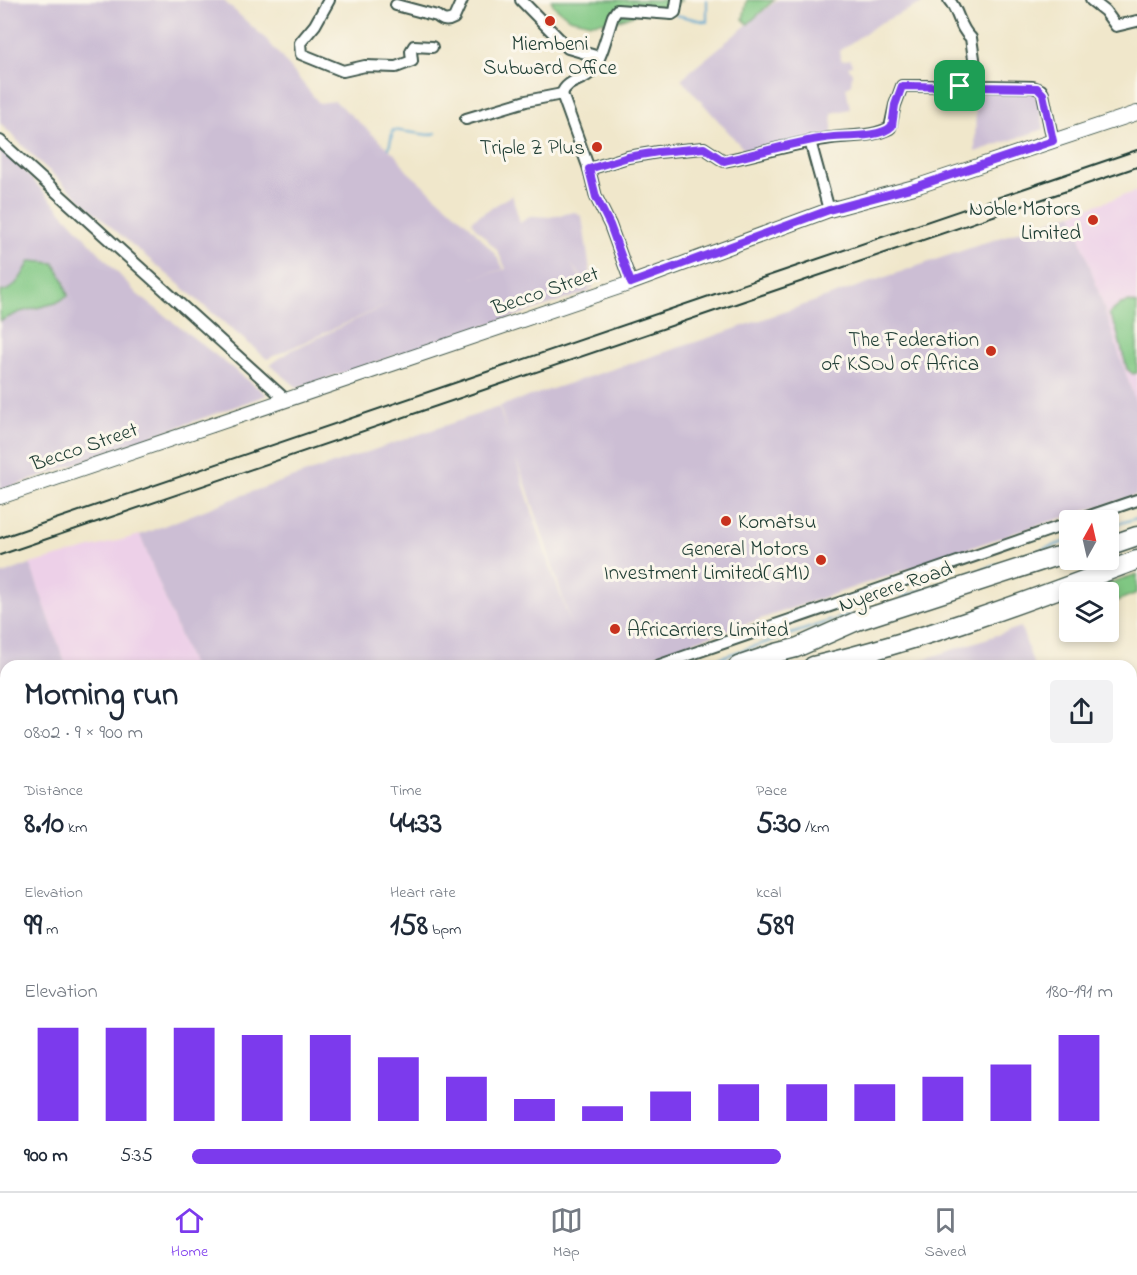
<!DOCTYPE html>
<html lang="en">
<head>
<meta charset="utf-8">
<style>
	:root { --surface:#fff; --page:#f2f2f3; --text:#1f2937; --muted:#747a83; --line:#e0e1e3; --accent:#7c3aed }
	body { margin:0; font-family:"Indie Flower",sans-serif; background:var(--page); color:var(--text); height:100vh; display:flex; flex-direction:column; font-size:22px; white-space:nowrap }
	* { box-sizing:border-box; margin:0 }
	p { font-size:20px; color:var(--muted) }
	.icon { flex:none; width:33px; height:33px; fill:none; stroke:currentColor; stroke-width:2; stroke-linecap:round; stroke-linejoin:round }
	.map { position:relative; flex:1; overflow:hidden }
	.details { position:absolute; left:0px; top:660px; width:1137px; height:531px; display:flex; flex-direction:column; background:var(--surface); border-radius:18px 18px 0 0; box-shadow:0 3px 9px #0003 }
	.details>* { flex:none }
	.needle { width:39px; rotate:8deg }
	.buttons { position:absolute; left:1059px; top:510px; display:grid; gap:12px }
	.buttons a { display:grid; place-items:center; width:60px; height:60px; border-radius:6px; background:var(--surface); box-shadow:0 3px 9px #0003; font-size:30px }
	.pin { position:absolute; display:grid; place-items:center; width:51px; height:51px; color:#fff; margin:-26px; border-radius:12px; box-shadow:0 3px 9px #0006 }
	.round { display:grid; place-items:center; flex:none; width:63px; height:63px; border-radius:6px; background:var(--page) }
	.summary { display:flex; align-items:center; justify-content:space-between; height:102px; padding:0 24px }
	h1 { font-size:33px; font-weight:700; line-height:45px }
	.figures { display:grid; grid-template-columns:repeat(3,1fr); gap:9px; height:102px; padding:6px 24px }
	.figures div { display:grid; align-content:center }
	.figures b { font-size:30px; font-weight:700 }
	.figures small { font-size:16px; font-weight:400 }
	.figures p { font-size:16px }
	.chart { height:168px; padding:12px 24px }
	.chart p { display:flex; justify-content:space-between }
	.chart svg { width:100%; height:108px; margin-top:6px; stroke:var(--accent); stroke-width:6 }
	ul { padding:0 24px; list-style:none; font-size:20px }
	li { display:grid; grid-template-columns:96px 72px 1fr; align-items:center; height:45px }
	li i { height:15px; border-radius:8px; background:var(--accent) }
	.dock { display:flex; justify-content:space-around; align-items:center; height:84px; border-top:2px solid var(--line); background:var(--surface); font-size:16px; color:var(--muted) }
	.dock a { display:grid; justify-items:center; gap:3px }
	.dock .active { color:var(--accent) }
	.map>svg:first-child { display:block }
	.built { fill:#edd0e8 }
	.industrial { fill:#ccbed4; fill-rule:evenodd }
	.green { fill:#80c783; stroke:#50825c; stroke-width:1.5 }
	.lines { fill:none; stroke-linecap:round; stroke-linejoin:round }
	.stream { stroke:#57a4d0; stroke-width:2 }
	.street-casing { stroke:#3e564b; stroke-width:14 }
	.secondary-casing { stroke:#3e564b; stroke-width:16 }
	.highway-casing { stroke:#3e564b; stroke-width:21 }
	.street { stroke:#fff; stroke-width:10 }
	.secondary { stroke:#fff; stroke-width:14 }
	.highway { stroke:#fff; stroke-width:18 }
	.rail { stroke:#1f3d34; stroke-width:2 }
	.route-casing { stroke:#fff; stroke-width:12 }
	.route { stroke:#7c3aed; stroke-width:8 }
	.poi-dot { fill:#c8321e; stroke:#fbf7ec; stroke-width:2 }
	.labels { text-anchor:middle; stroke-width:6; stroke-linejoin:round; paint-order:stroke }
	.poi-label { font-size:21px; fill:#1f3d34; stroke:#fbf7ec; text-anchor:end }
	.street-label { font-size:21px; fill:#1f3d34; stroke:#fbf7ec }
</style>
</head>
<body>
<div class="map">
<svg width="1137" height="1191" viewBox="0 0 1137 1191">
	<rect width="100%" height="100%" fill="#fbf7ec"/>
	<filter id="ink" filterUnits="userSpaceOnUse"><feTurbulence type="fractalNoise" baseFrequency=".0167" numOctaves="2"/><feDisplacementMap in="SourceGraphic" scale="12" xChannelSelector="R" yChannelSelector="G"/><feConvolveMatrix kernelMatrix="1 2 1 2 8 2 1 2 1" color-interpolation-filters="sRGB"/></filter>
	<filter id="wash" filterUnits="userSpaceOnUse"><feTurbulence type="fractalNoise" baseFrequency=".008" numOctaves="4" result="noise"/><feDisplacementMap in="SourceGraphic" scale="24" xChannelSelector="R" yChannelSelector="G"/><feGaussianBlur stdDeviation="1.35" result="paint"/><feColorMatrix in="noise" values="0 0 0 0 0 0 0 0 0 0 0 0 0 0 0 0 0 1.4 0 .05"/><feComposite in="paint" operator="in"/></filter>
	<g filter="url(#wash)">
		<rect width="100%" height="100%" fill="#f0e7cb"/>
		<g class="built">
			<polygon points="1137,191 1137,407 1072,213"/>
			<polygon points="140,535 192,666 66,666 30,564"/>
		</g>
		<g class="industrial">
			<polygon points="0,0 223,0 268,41 319,103 335,101 397,156 407,171 470,226 495,254 504,269 472,278 506,269 497,250 473,225 472,220 512,195 520,223 530,216 550,217 575,212 582,217 593,290 570,263 591,291 298,388 270,365 290,351 395,301 267,359 109,225 35,158 0,123"/>
			<polygon points="777,0 929,0 878,24 839,51 842,61 850,59 852,65 848,66 852,73 851,85 846,87 850,109 832,113 832,135 748,154 681,79"/>
			<polygon points="976,91 1032,91 1038,94 1044,129 975,152"/>
			<polygon points="0,147 9,154 137,294 267,395 0,491"/>
			<path d="M 1072,213 L 1137,407 L 1137,495 L 1020,531 L 622,666 L 587,666 L 585,660 L 586,666 L 192,666 L 140,535 L 251,492 L 499,407 L 507,432 L 500,406 L 714,336 ZM 516,460 L 527,487 L 572,627 L 546,555 Z"/>
			<polygon points="30,564 66,666 6,666 6,862 0,864 0,575"/>
			<polygon points="1021,627 1034,666 904,666"/>
			<polygon points="314,1185 391,1185 393,1191 315,1191"/>
		</g>
		<g class="green">
			<polygon points="551,0 682,0 662,9 641,12 619,20 591,23 569,18 554,6"/>
			<polygon points="747,0 774,0 748,24 743,19"/>
			<path d="M 30,261 L 54,263 L 63,279 L 68,296 L 56,303 L 20,312 L 0,321 L 0,292 C 15,291 24,273 30,261 Z"/>
			<polygon points="1130,302 1137,304 1137,373 1133,374 1127,369 1116,328 1109,314 1121,304"/>
			<polygon points="1137,574 1137,593 1109,604 1108,592 1103,592 1100,586"/>
			<polygon points="557,1185 664,1185 664,1186 661,1191 601,1191"/>
			<polygon points="690,1185 791,1185 793,1191 689,1191"/>
		</g>
		<g class="lines">
			<g class="stream">
				<polyline points="676,15 707,22 707,0"/>
				<polyline points="389,148 393,130 429,135 436,133"/>
				<polyline points="1108,527 1137,518"/>
				<polyline points="902,597 1070,540"/>
				<polyline points="695,666 851,614"/>
				<polyline points="0,903 6,901"/>
				<polyline points="1131,970 1137,968"/>
				<polyline points="1131,994 1137,996"/>
				<polyline points="450,1191 473,1185"/>
				<polyline points="519,1191 537,1185"/>
			</g>
		</g>
	</g>
	<g filter="url(#ink)">
		<g class="lines">
			<g class="street-casing">
				<g id="street">
					<polyline points="329,0 315,25 300,43 301,54 343,71 365,66 396,67 412,61 411,51 414,46 432,47"/>
					<polyline points="521,0 568,48 599,57"/>
					<path d="M 949,0 C 959,11 959,28 971,38 L 978,86 L 1033,87 L 1041,90 L 1043,94 L 1053,141"/>
					<polyline points="1091,0 1105,11 1116,26 1137,21"/>
					<path d="M 396,5 L 437,16 C 443,21 447,22 454,18 L 462,0"/>
					<polyline points="562,94 589,169 596,197 610,225 631,283"/>
					<path d="M 562,94 C 567,79 583,82 592,71 C 603,55 607,33 613,16 L 617,10 L 672,14 L 675,12 L 677,0"/>
					<polyline points="466,119 526,101 562,94"/>
					<polyline points="0,141 286,400"/>
					<polyline points="810,141 829,210"/>
					<path d="M 589,169 L 628,157 L 658,152 L 704,148 L 724,161 C 758,154 791,144 825,139 C 847,135 870,138 890,128 L 895,105 L 902,86 L 978,86"/>
					<polyline points="1078,520 1137,500"/>
					<polyline points="657,666 1070,523"/>
					<polyline points="0,885 6,883"/>
					<polyline points="1131,981 1137,988"/>
					<polyline points="0,1170 6,1168"/>
					<polyline points="1131,1179 1137,1175"/>
					<polyline points="488,1191 509,1185"/>
					<polyline points="1112,1191 1121,1185"/>
				</g>
			</g>
			<g class="secondary-casing">
				<polyline id="secondary" points="0,497 631,283 829,210 918,186 1137,113"/>
			</g>
			<g class="highway-casing">
				<g id="highway">
					<polyline points="1108,546 1137,536"/>
					<polyline points="738,666 776,653 796,648 857,621 1054,557 1070,554"/>
					<path d="M 813,666 C 924,640 1031,600 1137,560"/>
					<polyline points="0,918 6,916"/>
					<polyline points="0,937 6,936"/>
				</g>
			</g>
			<use href="#street" class="street"/>
			<use href="#secondary" class="secondary"/>
			<use href="#highway" class="highway"/>
			<g class="rail">
				<polyline points="0,538 1137,150"/>
				<polyline points="0,555 1137,167"/>
			</g>
		</g>
	</g>
	<g class="lines" filter="url(#ink)">
		<g class="route-casing">
			<path id="route" d="M 902,86 L 1037,88 L 1043,94 L 1053,141 L 918,186 L 829,210 L 631,283 L 610,225 L 596,197 L 589,169 L 628,157 L 658,152 L 704,148 L 724,161 C 760,154 797,140 834,137 C 849,136 882,137 892,126 L 895,105 Z"/>
		</g>
		<use href="#route" class="route"/>
	</g>
	<g class="poi-dot">
		<circle cx="550" cy="21" r="6"/>
		<circle cx="597" cy="147" r="6"/>
		<circle cx="1093" cy="220" r="6"/>
		<circle cx="991" cy="351" r="6"/>
		<circle cx="726" cy="521" r="6"/>
		<circle cx="821" cy="560" r="6"/>
		<circle cx="615" cy="629" r="6"/>
	</g>
	<g class="labels">
		<g class="poi-label">
			<text x="550" y="50" text-anchor="middle">Miembeni<tspan x="550" dy="24">Subward Office</tspan></text>
			<text x="585" y="154">Triple Z Plus</text>
			<text x="1081" y="215">Noble Motors<tspan x="1081" dy="24">Limited</tspan></text>
			<text x="979" y="346">The Federation<tspan x="979" dy="24">of KSOJ of Africa</tspan></text>
			<text x="738" y="528" text-anchor="start">Komatsu</text>
			<text x="809" y="555">General Motors<tspan x="809" dy="24">Investment Limited(GMI)</tspan></text>
			<text x="627" y="636" text-anchor="start">Africarriers Limited</text>
		</g>
		<g class="street-label">
			<text transform="translate(545 290) rotate(-19)" y="7">Becco Street</text>
			<text transform="translate(84 446) rotate(-19)" y="7">Becco Street</text>
			<text transform="translate(895 586) rotate(-19)" y="7">Nyerere Road</text>
		</g>
	</g>
</svg>
<div class="buttons">
<a><svg class="needle" viewBox="-14 -14 28 28"><path d="M0-13l5 13h-10z" fill="#e53935"/><path d="M0 13l5-13h-10z" fill="#747a83"/></svg></a>
<a><svg class="icon" aria-label="layers" viewBox="0 0 24 24"><path d="M12 4l9 5-9 5-9-5zM3 14l9 5 9-5"/></svg></a>
</div>
<div class="pin" style="left:960px;top:86px;background:#1e9e55"><svg class="icon" aria-label="arrive" viewBox="0 0 24 24"><path d="M6 21V4h12l-3 4 3 4H6"/></svg></div>
<section class="details">
<div class="summary"><div><h1>Morning run</h1><p>08:02 · 9 × 900 m</p></div><a class="round"><svg class="icon" aria-label="share" viewBox="0 0 24 24"><path d="M12 15V3M7 8l5-5 5 5M5 13v7h14v-7"/></svg></a></div>
<div class="figures">
<div><p>Distance</p><b>8.10<small> km</small></b></div>
<div><p>Time</p><b>44:33</b></div>
<div><p>Pace</p><b>5:30<small> /km</small></b></div>
</div>
<div class="figures">
<div><p>Elevation</p><b>99<small> m</small></b></div>
<div><p>Heart rate</p><b>158<small> bpm</small></b></div>
<div><p>kcal</p><b>589</b></div>
</div>
<div class="chart"><p><span>Elevation</span>180–191 m</p>
<svg viewBox="0 0 160 44" preserveAspectRatio="none"><path d="M5 44V6M15 44V6M25 44V6M35 44V9M45 44V9M55 44V18M65 44V26M75 44V35M85 44V38M95 44V32M105 44V29M115 44V29M125 44V29M135 44V26M145 44V21M155 44V9"/></svg>
</div>
<ul>
<li><b>900 m</b>5:35<i style="width:64%"></i></li>
</ul>
</section>
</div>
<nav class="dock">
<a class="active"><svg class="icon" aria-label="home" viewBox="0 0 24 24"><path d="M3 11l9-7 9 7M6 9v11h12V9"/></svg>Home</a>
<a><svg class="icon" aria-label="map" viewBox="0 0 24 24"><path d="M3 6l6-2 6 2 6-2v14l-6 2-6-2-6 2zM9 4v14M15 6v14"/></svg>Map</a>
<a><svg class="icon" aria-label="saved" viewBox="0 0 24 24"><path d="M7 4h10v16l-5-4-5 4z"/></svg>Saved</a>
</nav>
</body>
</html>
